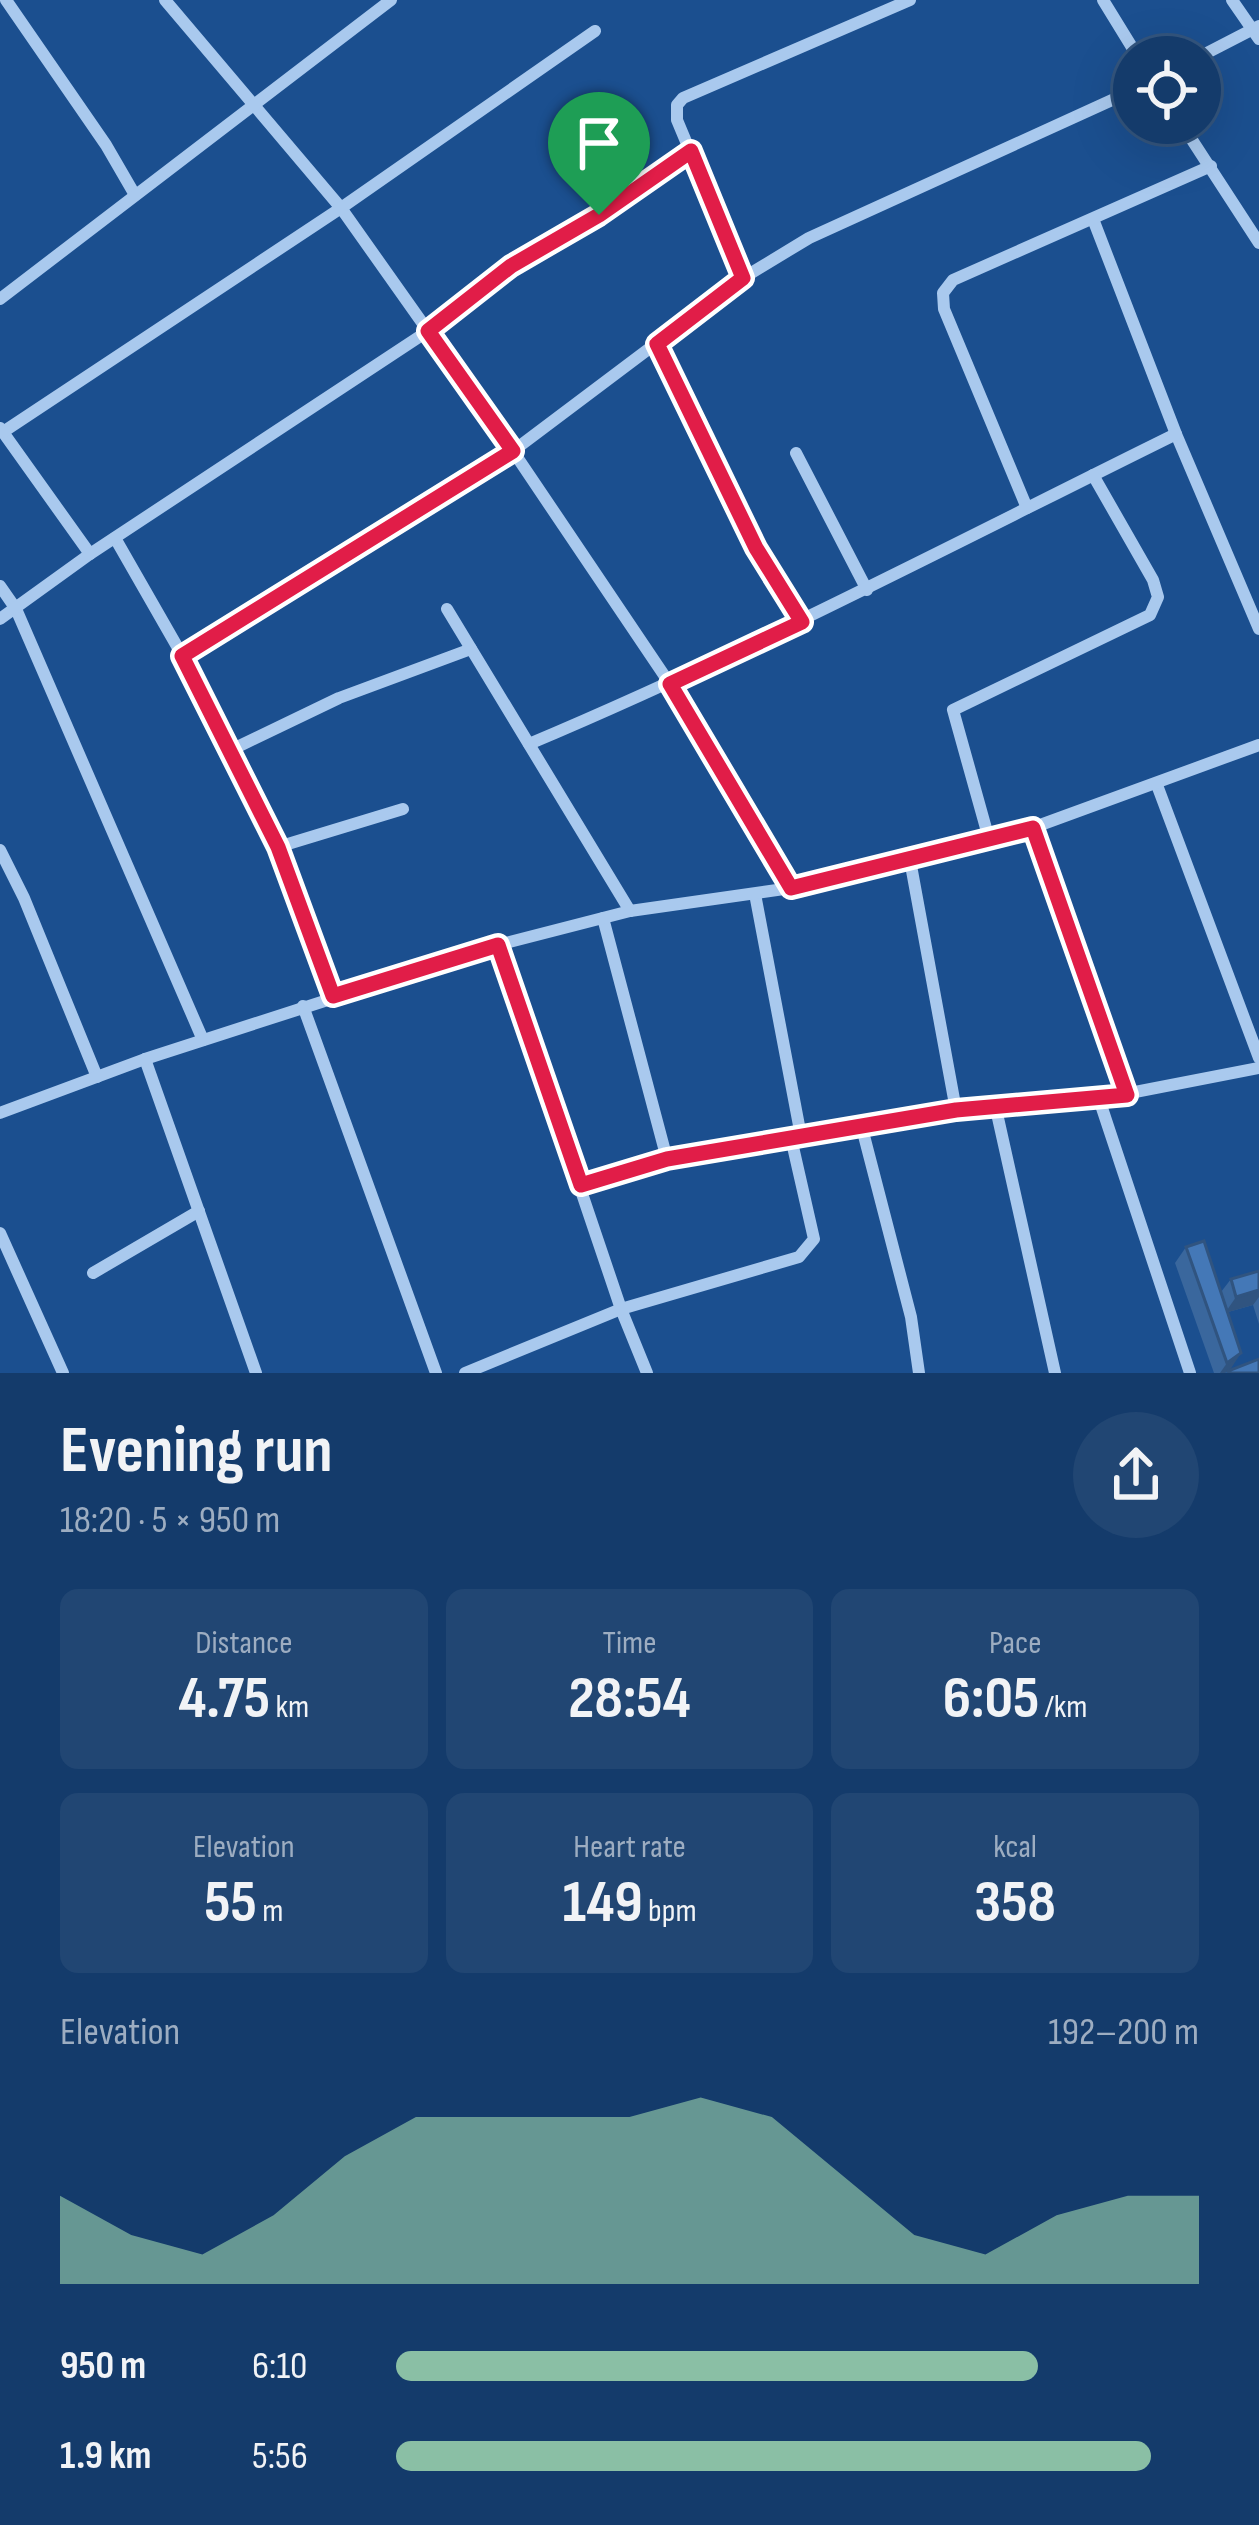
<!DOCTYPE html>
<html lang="en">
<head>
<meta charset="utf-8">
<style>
	:root { --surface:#143b6b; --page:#214673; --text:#f1f3f6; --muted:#9dadc1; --line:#33557e; --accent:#8abfa5 }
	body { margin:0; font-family:"Sofia Sans Condensed",sans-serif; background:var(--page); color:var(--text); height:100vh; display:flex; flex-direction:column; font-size:45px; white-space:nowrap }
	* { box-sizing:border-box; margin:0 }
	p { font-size:39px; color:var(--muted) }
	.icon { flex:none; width:66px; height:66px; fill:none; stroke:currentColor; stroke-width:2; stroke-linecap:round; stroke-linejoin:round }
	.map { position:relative; height:1373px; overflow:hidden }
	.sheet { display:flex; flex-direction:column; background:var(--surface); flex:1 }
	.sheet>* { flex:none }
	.fabs { position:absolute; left:1113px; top:36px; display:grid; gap:24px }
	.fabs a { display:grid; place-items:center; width:108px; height:108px; border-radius:50%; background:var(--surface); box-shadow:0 12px 48px #0002,0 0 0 3px var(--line); font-size:60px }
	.pin { position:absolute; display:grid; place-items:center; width:102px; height:102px; color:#fff; margin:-123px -51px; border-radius:50% 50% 50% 0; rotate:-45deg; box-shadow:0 0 12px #0007 }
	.pin .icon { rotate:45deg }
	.round { display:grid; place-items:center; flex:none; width:126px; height:126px; border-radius:63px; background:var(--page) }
	.summary { display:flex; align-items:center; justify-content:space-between; height:204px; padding:0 60px }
	h1 { font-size:66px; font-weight:700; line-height:90px }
	.stats { display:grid; grid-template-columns:repeat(3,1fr); gap:18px; height:204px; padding:12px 60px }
	.stats div { display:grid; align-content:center; border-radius:18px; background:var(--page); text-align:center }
	.stats b { font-size:60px; font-weight:700 }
	.stats small { font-size:33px; font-weight:400 }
	.stats p { font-size:33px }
	.chart { height:336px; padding:24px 60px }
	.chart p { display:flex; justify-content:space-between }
	.chart svg { width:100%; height:216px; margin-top:12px; fill:var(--accent); opacity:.7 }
	ul { padding:0 60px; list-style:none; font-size:39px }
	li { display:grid; grid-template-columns:192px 144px 1fr; align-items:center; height:90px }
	li i { height:30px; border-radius:15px; background:var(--accent) }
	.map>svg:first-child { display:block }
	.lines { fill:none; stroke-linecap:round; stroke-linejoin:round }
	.minor { stroke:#a9c9ee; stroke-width:12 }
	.wall { fill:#3a679d }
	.shaded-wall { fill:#305480 }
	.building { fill:#4478b7; stroke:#305480; stroke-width:3 }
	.route-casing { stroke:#fff; stroke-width:24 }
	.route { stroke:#e11d48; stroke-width:15 }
</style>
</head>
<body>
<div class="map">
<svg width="1259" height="1373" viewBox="0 0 1259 1373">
	<rect width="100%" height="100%" fill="#1b4f8f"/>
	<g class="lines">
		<g class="minor">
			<polyline points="6,0 106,145 135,195"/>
			<polyline points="165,0 341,208 513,451 670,684 791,888"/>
			<polyline points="1103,0 1138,57"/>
			<polyline points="1232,0 1259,39"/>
			<polyline points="1199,57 1259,26"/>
			<polyline points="1181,123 1259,243"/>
			<polyline points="1093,219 1176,434 1259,629"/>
			<polyline points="743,278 677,120 677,105 683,98 910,0"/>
			<polyline points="0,299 391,0"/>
			<polyline points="657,343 756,548 802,622"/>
			<polyline points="0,428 90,554"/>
			<polyline points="3,432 341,208 595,31"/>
			<polyline points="796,453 867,590"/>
			<polyline points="1027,508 944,309 943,293 953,280 1211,166"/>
			<polyline points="115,538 182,655 278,847 333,996"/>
			<polyline points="0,586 16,609 203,1040"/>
			<polyline points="447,609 630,911"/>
			<polyline points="0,619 90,554 428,331 511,266 599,215 691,151"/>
			<polyline points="182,655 513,451 743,278 809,238 1134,90"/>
			<path d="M 529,744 C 750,651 961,540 1176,434"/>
			<polyline points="231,750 339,698 471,649"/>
			<polyline points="1157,785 1259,1058"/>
			<polyline points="1032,828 1127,1095"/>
			<polyline points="989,839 953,710 1150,615 1158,597 1153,580 1093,475"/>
			<polyline points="278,847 403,809"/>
			<polyline points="0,850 24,898 97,1077"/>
			<polyline points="910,860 956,1110"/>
			<polyline points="755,894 801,1136"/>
			<polyline points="603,918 667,1159"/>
			<polyline points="498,945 621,1309 647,1373"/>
			<polyline points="303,1006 436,1373"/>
			<polyline points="145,1059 256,1373"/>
			<polyline points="1099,1099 1190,1373"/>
			<polyline points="996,1109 1055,1373"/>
			<polyline points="0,1113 145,1059 498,945 630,911 791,888 1032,828 1259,745"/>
			<polyline points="862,1128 911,1317 919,1373"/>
			<polyline points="582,1185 667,1159 801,1136 956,1110 1099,1099 1259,1068"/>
			<polyline points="0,1233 63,1373"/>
			<polyline points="93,1273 199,1211"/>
			<polyline points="465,1373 621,1309 799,1257 814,1239 791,1138"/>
		</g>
	</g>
	<polygon class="wall" points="1186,1247 1221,1292 1231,1279 1259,1271 1259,1324 1253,1305 1228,1312 1229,1370 1259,1373 1226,1373 1228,1371 1225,1373 1214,1373 1175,1263"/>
	<g class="shaded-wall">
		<polygon points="1259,1290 1259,1297 1253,1305 1225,1313 1236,1297"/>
		<polygon points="1241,1353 1230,1370 1225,1373 1220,1373 1227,1363"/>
	</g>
	<g class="building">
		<polygon points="1204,1241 1241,1353 1227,1363 1186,1247"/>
		<polygon points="1259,1271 1259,1290 1236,1297 1231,1279"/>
		<polygon points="1259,1359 1259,1373 1229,1373 1228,1371"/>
	</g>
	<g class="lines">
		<g class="route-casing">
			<polygon id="route" points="691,151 743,278 657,344 756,548 802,622 670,684 791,888 1033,828 1127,1095 956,1110 667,1159 581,1185 498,945 333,996 278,847 182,656 513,451 428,331 511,266 599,215"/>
		</g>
		<use href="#route" class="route"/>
	</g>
</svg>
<div class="fabs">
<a><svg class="icon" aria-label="locate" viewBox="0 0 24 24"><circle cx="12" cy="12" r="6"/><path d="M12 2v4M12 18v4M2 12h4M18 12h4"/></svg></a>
</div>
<div class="pin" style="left:599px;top:215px;background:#1e9e55"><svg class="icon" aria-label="arrive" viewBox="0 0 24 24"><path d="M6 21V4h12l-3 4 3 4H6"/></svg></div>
</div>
<section class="sheet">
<div class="summary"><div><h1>Evening run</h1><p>18:20 · 5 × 950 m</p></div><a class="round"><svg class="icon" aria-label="share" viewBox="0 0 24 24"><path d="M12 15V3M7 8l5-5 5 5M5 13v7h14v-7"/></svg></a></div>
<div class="stats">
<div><p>Distance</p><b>4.75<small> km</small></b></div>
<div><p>Time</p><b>28:54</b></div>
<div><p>Pace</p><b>6:05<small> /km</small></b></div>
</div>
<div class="stats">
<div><p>Elevation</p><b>55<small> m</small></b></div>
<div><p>Heart rate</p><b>149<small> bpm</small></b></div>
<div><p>kcal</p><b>358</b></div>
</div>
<div class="chart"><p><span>Elevation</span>192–200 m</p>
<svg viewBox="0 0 160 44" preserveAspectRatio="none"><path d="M0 44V26L10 34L20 38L30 30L40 18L50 10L60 10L70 10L80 10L90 6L100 10L110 22L120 34L130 38L140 30L150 26L160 26V44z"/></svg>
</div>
<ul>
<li><b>950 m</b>6:10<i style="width:80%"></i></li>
<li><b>1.9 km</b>5:56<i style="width:94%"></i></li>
</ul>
</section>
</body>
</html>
